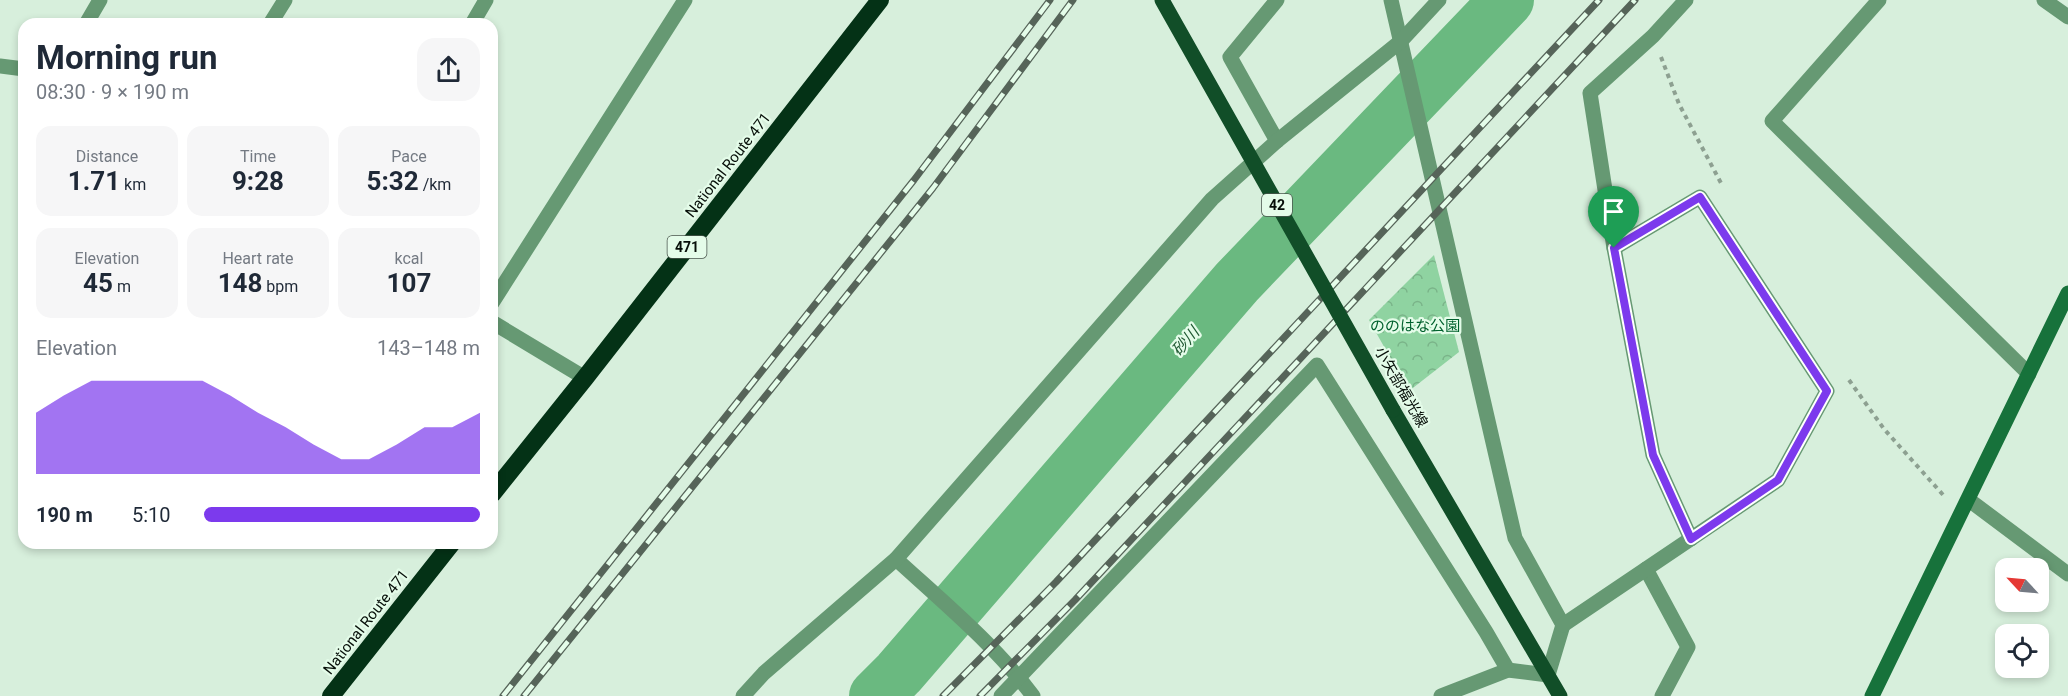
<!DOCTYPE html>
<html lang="en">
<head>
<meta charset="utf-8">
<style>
	:root { --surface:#fff; --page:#f6f6f7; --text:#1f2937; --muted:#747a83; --accent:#7c3aed }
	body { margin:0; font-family:Roboto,"Noto Sans JP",sans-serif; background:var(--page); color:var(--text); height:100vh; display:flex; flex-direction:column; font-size:22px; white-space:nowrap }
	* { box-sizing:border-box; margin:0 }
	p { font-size:20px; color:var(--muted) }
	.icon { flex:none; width:33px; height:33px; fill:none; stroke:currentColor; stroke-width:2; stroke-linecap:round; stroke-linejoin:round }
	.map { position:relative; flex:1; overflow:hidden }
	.panel { position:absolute; left:18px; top:18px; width:480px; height:531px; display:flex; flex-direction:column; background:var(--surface); border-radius:18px; box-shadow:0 3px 9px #0003 }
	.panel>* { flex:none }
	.needle { width:39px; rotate:296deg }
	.fabs { position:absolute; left:1995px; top:558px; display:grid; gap:12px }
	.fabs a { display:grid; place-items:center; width:54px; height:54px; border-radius:12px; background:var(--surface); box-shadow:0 3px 9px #0003; font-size:30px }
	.pin { position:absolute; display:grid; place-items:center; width:51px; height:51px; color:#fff; margin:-62px -26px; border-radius:50% 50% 50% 0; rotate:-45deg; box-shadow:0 0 6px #0007 }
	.pin .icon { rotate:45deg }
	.round { display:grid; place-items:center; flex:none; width:63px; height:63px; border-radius:18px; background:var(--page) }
	.head { display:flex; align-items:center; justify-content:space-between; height:102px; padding:0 18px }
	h1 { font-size:33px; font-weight:700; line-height:45px }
	.figures { display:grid; grid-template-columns:repeat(3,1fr); gap:9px; height:102px; padding:6px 18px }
	.figures div { display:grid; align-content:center; border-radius:15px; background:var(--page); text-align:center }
	.figures b { font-size:26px; font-weight:700 }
	.figures small { font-size:16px; font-weight:400 }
	.figures p { font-size:16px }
	.chart { height:168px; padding:12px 18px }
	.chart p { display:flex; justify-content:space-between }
	.chart svg { width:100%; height:108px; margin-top:6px; fill:var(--accent); opacity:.7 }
	ul { padding:0 18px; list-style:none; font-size:20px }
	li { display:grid; grid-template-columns:96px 72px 1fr; align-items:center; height:45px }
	li i { height:15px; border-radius:8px; background:var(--accent) }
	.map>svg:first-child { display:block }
	.park { fill:url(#park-crowns) }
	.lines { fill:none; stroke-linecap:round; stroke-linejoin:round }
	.river { stroke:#6ab980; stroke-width:54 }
	.path { stroke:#8da091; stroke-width:4; stroke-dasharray:4.5 4.5; stroke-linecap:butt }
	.street { stroke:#669973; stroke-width:15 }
	.secondary { stroke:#17723b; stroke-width:15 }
	.primary { stroke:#114e28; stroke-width:15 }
	.highway { stroke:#043216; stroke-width:18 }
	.rail-casing { stroke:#566459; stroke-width:7 }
	.rail { stroke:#e4fce9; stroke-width:4.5; stroke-dasharray:14; stroke-linecap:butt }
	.primary-bridge { stroke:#114e28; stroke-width:15 }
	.route-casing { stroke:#fff; stroke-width:12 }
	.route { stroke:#7c3aed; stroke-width:8 }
	.labels { text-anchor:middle; stroke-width:4.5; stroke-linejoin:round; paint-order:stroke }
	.shield { fill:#e4fce9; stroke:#49554c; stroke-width:1.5 }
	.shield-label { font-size:14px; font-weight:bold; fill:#060e08 }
	.street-label { font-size:15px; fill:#060e08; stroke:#e4fce9 }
	.park-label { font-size:15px; fill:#00612d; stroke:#e4fce9 }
	.water-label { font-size:16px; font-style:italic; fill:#215a34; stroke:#e4fce9 }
</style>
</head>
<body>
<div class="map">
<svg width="2068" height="696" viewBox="0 0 2068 696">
	<defs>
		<pattern id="park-crowns" width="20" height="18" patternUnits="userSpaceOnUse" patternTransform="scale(1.5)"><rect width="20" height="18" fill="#8fd3a1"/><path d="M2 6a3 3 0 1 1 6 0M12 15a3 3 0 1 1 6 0" fill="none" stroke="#7ab489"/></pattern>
	</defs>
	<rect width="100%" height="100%" fill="#d7efdc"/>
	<polygon class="park" points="1434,255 1459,352 1409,391 1369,320"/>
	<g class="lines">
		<polyline class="river" points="876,696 899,673 1237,282 1507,0"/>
		<g class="path">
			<polyline points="1661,57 1679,104 1722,185"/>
			<polyline points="1849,380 1884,429 1945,497"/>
		</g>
		<g class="street">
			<polyline points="1391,0 1515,538 1563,625 1548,675 1508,670 1441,696"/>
			<polyline points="1686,0 1653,36 1590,93 1614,248 1653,455 1691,539"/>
			<polyline points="1879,0 1772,121 2029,374"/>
			<polyline points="2044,0 2068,17"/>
			<polyline points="86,24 100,0"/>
			<polyline points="270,24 285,0"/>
			<polyline points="472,24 486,0"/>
			<polyline points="0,66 24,69"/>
			<polyline points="1277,141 1230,57 1277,0"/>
			<polyline points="492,303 685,0"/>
			<polyline points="492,322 585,378"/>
			<polyline points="1969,500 2068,574"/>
			<path d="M 896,559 C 943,602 995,645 1033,696"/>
			<polyline points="1646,569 1688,647 1662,696"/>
			<polyline points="1563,625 1778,480 1827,391 1700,197 1614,248"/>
			<polyline points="743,696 764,673 896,559 1212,199 1277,141 1401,41 1439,0"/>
			<polyline points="1001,696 1317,365 1486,632 1508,670"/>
		</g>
		<polyline class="secondary" points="1872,696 2068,293"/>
		<polyline class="primary" points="1393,410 1560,696"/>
		<g class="highway">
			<polyline points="492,494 585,378 880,0"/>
			<polyline points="331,696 452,543"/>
		</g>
		<g class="rail-casing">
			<g id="rail">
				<polyline points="503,696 914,180 1050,0"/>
				<polyline points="524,696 933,188 1073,0"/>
				<polyline points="943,696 1056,582 1599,0"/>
				<polyline points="980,696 1075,600 1635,0"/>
			</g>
		</g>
		<use href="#rail" class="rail"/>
		<polyline class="primary-bridge" points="1162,0 1393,410"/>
	</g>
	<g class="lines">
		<g class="route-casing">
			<polygon id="route" points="1700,197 1827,391 1778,480 1691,539 1653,455 1614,248"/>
		</g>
		<use href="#route" class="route"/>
	</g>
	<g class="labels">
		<g class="shield">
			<rect x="1262" y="194" width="30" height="22" rx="4.5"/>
			<rect x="667.5" y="236" width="39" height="22" rx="4.5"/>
		</g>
		<g class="shield-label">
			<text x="1277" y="210">42</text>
			<text x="687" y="252">471</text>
		</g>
		<g class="street-label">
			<text transform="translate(728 165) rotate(-52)" y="5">National Route 471</text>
			<text transform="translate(1401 387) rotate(60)" y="5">小矢部福光線</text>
			<text transform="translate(366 622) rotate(-52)" y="5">National Route 471</text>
		</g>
		<g class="park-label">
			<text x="1415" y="331">ののはな公園</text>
		</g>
		<g class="water-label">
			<text transform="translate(1185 341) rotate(-49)" y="6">砂川</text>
		</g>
	</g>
</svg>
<div class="fabs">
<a><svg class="needle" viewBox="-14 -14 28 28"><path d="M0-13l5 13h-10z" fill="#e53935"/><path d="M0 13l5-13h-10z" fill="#747a83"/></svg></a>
<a><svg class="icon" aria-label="locate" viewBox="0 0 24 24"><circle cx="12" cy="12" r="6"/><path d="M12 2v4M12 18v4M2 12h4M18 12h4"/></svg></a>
</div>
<div class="pin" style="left:1614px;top:248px;background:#1e9e55"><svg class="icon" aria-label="arrive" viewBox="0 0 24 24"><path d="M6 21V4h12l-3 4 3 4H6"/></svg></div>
<section class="panel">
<div class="head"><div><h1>Morning run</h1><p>08:30 · 9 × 190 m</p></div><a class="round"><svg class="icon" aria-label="share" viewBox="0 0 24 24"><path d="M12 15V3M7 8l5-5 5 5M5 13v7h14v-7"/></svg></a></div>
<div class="figures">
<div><p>Distance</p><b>1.71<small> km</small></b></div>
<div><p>Time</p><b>9:28</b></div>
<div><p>Pace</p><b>5:32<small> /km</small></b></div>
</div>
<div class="figures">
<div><p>Elevation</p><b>45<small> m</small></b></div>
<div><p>Heart rate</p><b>148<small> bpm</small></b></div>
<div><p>kcal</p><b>107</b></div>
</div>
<div class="chart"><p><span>Elevation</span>143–148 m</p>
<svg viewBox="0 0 160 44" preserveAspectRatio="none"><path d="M0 44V19L10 12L20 6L30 6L40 6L50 6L60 6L70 12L80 19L90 25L100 32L110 38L120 38L130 32L140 25L150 25L160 19V44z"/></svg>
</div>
<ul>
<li><b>190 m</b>5:10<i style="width:100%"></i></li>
</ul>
</section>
</div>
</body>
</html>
